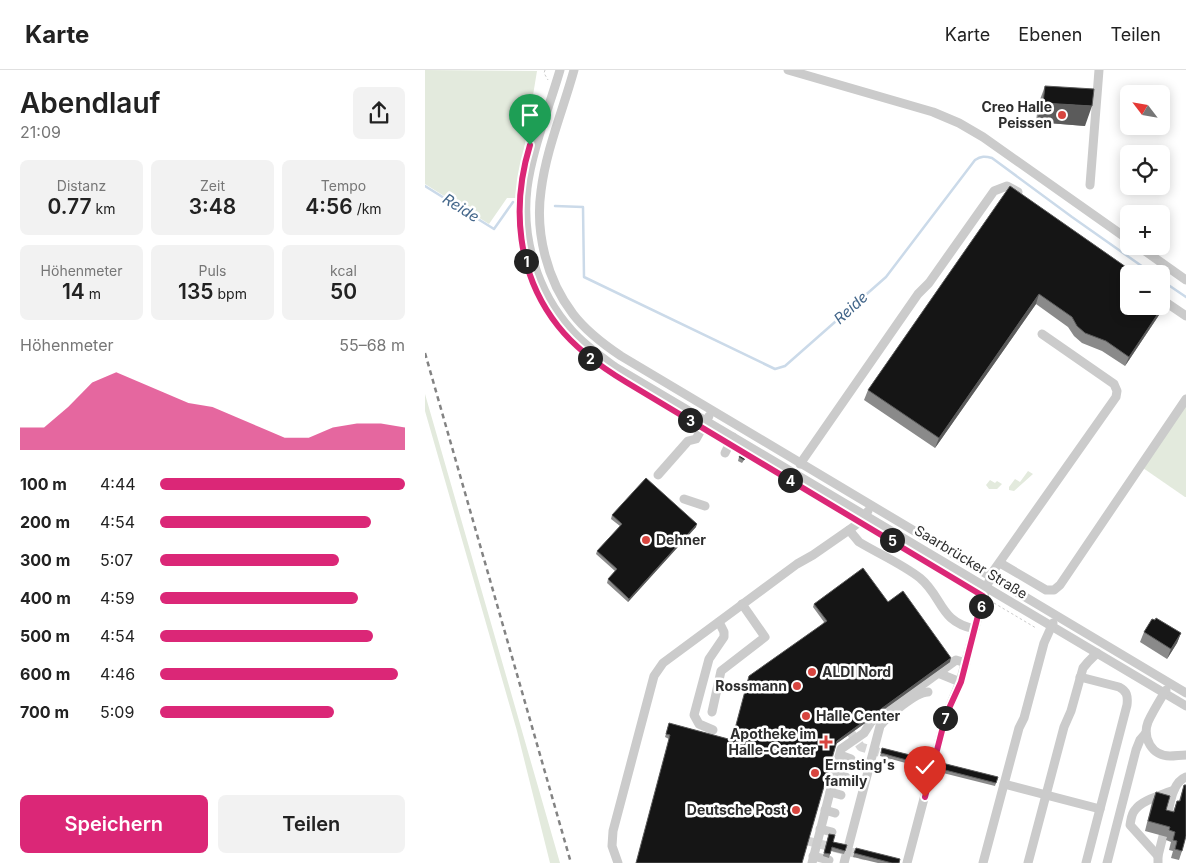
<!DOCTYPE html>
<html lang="de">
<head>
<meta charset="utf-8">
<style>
	:root { --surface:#fff; --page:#f2f2f2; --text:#222; --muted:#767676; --line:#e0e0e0; --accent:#db2777 }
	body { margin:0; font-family:Inter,sans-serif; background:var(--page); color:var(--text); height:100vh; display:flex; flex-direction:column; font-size:19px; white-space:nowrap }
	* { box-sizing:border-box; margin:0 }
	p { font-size:16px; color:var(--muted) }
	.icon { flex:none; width:28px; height:28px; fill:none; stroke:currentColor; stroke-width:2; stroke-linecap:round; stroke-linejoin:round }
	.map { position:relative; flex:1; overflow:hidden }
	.sheet { display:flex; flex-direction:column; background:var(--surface); width:425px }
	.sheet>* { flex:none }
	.needle { width:32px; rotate:301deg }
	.fabs { position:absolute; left:695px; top:15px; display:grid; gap:10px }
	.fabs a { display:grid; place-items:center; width:50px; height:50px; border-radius:8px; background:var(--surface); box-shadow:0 2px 12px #0003; font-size:25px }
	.pin { position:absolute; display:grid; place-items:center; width:42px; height:42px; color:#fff; margin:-51px -21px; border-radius:50% 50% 50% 0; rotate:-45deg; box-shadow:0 0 5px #0007 }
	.pin .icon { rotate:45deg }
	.km { position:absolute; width:25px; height:25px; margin:-12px; border-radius:50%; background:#222; color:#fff; font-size:14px; line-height:25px; text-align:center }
	.round { display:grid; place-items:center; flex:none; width:52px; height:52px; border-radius:8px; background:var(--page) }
	.overview { display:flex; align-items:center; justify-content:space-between; height:85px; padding:0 20px }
	h1 { font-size:28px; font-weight:600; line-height:38px }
	.metrics { display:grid; grid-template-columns:repeat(3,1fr); gap:8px; height:85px; padding:5px 20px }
	.metrics div { display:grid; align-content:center; border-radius:8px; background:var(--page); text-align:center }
	.metrics b { font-size:21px; font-weight:600 }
	.metrics small { font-size:14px; font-weight:400 }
	.metrics p { font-size:14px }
	.chart { height:140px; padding:10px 20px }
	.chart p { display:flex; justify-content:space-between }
	.chart svg { width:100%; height:90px; margin-top:5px; fill:var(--accent); opacity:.7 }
	.action { display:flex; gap:10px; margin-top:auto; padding:10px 20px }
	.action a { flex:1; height:58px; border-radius:8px; background:var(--accent); color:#fff; font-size:20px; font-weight:600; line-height:58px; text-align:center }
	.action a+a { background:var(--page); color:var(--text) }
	ul { padding:0 20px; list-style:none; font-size:16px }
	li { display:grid; grid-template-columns:80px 60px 1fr; align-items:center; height:38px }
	li i { height:12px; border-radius:6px; background:var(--accent) }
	header { display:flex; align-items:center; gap:30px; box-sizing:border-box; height:70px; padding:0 25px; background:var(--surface); border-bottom:1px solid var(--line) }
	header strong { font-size:24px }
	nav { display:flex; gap:28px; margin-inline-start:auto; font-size:18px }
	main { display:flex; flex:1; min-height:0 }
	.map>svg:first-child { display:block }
	.green { fill:#e3eadd }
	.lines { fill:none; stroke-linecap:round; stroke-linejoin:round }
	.stream { stroke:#cbdae9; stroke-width:2.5 }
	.minor-tunnel { stroke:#d5d5d5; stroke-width:9; stroke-dasharray:9 4.5; stroke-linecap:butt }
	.path { stroke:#cbcbcb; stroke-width:1; stroke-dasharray:2.5 2.5; stroke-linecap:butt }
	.minor { stroke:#cbcbcb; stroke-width:9 }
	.rail { stroke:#838383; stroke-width:2.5; stroke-dasharray:5 4; stroke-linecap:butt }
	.wall { fill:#8a8a8a }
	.shaded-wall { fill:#5b5b5b }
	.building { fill:#151515; stroke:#5b5b5b }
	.route-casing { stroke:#fff; stroke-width:10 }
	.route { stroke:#db2777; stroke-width:6 }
	.poi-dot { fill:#d7453f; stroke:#fff; stroke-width:2 }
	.labels { text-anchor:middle; stroke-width:5; stroke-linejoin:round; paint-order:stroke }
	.poi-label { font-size:14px; font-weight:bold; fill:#2e2e2e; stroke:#fff; text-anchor:end }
	.street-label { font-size:14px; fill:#2e2e2e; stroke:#fff }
	.water-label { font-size:15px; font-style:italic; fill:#43668a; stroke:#fff }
</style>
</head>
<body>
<header>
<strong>Karte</strong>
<nav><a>Karte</a><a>Ebenen</a><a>Teilen</a></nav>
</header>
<main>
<section class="sheet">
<div class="overview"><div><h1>Abendlauf</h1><p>21:09</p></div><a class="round"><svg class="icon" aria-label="share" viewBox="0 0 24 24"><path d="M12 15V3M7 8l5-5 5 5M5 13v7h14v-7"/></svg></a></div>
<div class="metrics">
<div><p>Distanz</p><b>0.77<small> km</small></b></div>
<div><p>Zeit</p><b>3:48</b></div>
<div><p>Tempo</p><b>4:56<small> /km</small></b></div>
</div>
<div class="metrics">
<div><p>Höhenmeter</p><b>14<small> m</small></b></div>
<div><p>Puls</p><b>135<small> bpm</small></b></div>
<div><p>kcal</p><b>50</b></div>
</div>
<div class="chart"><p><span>Höhenmeter</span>55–68 m</p>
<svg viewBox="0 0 160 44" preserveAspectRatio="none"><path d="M0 44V33L10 33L20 23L30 11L40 6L50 11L60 16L70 21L80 23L90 28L100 33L110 38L120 38L130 33L140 31L150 31L160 33V44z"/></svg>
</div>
<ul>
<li><b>100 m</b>4:44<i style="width:100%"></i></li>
<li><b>200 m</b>4:54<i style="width:86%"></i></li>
<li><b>300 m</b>5:07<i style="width:73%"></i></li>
<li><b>400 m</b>4:59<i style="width:81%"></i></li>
<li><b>500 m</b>4:54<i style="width:87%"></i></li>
<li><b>600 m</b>4:46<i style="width:97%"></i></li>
<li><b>700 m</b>5:09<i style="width:71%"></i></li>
</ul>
<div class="action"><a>Speichern</a><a>Teilen</a></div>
</section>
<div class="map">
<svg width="761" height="793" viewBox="0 0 761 793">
	<rect width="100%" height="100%" fill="#fff"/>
	<g class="green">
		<polygon points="0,0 112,1 91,128 82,128 64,154 0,114"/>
		<polygon points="0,324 135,793 125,793 92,661 0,341"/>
		<polygon points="761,335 761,427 760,427 718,398"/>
		<polygon points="603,401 608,404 589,421 584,420 584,417 590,409 595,412"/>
		<polygon points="565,410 570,413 572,411 577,414 572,419 564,419 561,415"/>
	</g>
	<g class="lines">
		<g class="stream">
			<polyline points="0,116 69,159 88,132"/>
			<path d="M 130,136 L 158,137 L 159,207 L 350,299 L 360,296 L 461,207 L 550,90 C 556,86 560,86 567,88 L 647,147 L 728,204"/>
			<polyline points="736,210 761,227"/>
		</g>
		<g class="minor-tunnel">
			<polyline points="426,663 436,677 467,686"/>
			<polyline points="383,771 441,786"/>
		</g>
		<g class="path">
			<polyline points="120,0 119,3 123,10"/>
			<polyline points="569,533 611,558"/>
		</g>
		<g class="minor">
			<path d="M 135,0 C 124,38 107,79 102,118 C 96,169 112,222 146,260 C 159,275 175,286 190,297 L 761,636"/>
			<path d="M 149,0 C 138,40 121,80 116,121 C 110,163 122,210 148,244 C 161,261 178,274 196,286 L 761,623"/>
			<polyline points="363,0 508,42 534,53 558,67 704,170"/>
			<polyline points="665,115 674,0"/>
			<polyline points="713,176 761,210"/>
			<polyline points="736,229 761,246"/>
			<polyline points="300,383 308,367"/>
			<polyline points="375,394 493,224 504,213 569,121 582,116 593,122"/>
			<polyline points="233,405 263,371 271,369 284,346"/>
			<polyline points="259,429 280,436"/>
			<path d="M 443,441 L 436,451 L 424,460 L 434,472 C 454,484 477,494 495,508 C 518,527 514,552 550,559"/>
			<polyline points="575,493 621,520 629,520 635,515 761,329"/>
			<polyline points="513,603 535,612"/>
			<path d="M 655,607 L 694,617 C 702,621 703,626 702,635 L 661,793"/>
			<path d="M 741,620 C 735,630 728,641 723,652 C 717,668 727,686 745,686 C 750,686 756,685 761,685"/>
			<polyline points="287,642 296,601 340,567 317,534"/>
			<polyline points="288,660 274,654 269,645 284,589 299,567 299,562 294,552"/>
			<polyline points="415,685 426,689"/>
			<polyline points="410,704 421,707"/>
			<polyline points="579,714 675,739"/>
			<polyline points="405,722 416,725"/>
			<polyline points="400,740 410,743"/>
			<path d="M 741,751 C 745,737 746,713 761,707"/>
			<polyline points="395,759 407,762"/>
			<polyline points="388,786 404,790"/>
			<path d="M 733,786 L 705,755 C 706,751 706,744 710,740 C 717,730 737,725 749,720"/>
			<polyline points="193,793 187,776 188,761 229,606 238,593 372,494 388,485 424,460"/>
			<polyline points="387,793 416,679 439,663 446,652 531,590 541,593"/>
			<path d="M 419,793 L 455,656 C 463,646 491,622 503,622"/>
			<polyline points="482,793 521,645 535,612 561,518 569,500 691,327 692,321 689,314 617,264"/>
			<polyline points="558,793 594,658 599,648 619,573 628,553"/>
			<polyline points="603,793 639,657 646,641 658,598 663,592 672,583"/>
			<polyline points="682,793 711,680 715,670 721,663"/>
			<polyline points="733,793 733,786 738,766"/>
		</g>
		<polyline class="rail" points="0,283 146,793"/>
	</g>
	<g class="wall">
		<polygon points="620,16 660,56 611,52 613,35"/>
		<polygon points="585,116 744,227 740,236 700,296 677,281 657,273 649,266 643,257 611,234 510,378 439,330 443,320"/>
		<polygon points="314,387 319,390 317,393 313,391"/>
		<polygon points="187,445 271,457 203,532 182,513 183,509 190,501 171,484 172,481 195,456 186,449"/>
		<polygon points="463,532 525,592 411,674 244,669 240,667 244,653 307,670 399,552 388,537 389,534"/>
		<polygon points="719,562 756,563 752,573 742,589 715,572"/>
		<polygon points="457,678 501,689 499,698 455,686"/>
		<polygon points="517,693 573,707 570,716 514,702"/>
		<polygon points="759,715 757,781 754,790 746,788 748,781 744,780 746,772 741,770 742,767 720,761 727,732 731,722 741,740 748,742 752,731 754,731"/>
		<polygon points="403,767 408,772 422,775 419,784 406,781 404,788 398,786"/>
		<polygon points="431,778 474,793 453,793 428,787"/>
	</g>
	<g class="shaded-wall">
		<polygon points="618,33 667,36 660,56 611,52"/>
		<polygon points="614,224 611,234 510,378 514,368"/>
		<polygon points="744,227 740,236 700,296 704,287"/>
		<polygon points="272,454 271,457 203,532 204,529"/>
		<polygon points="756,563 752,573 742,589 746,579"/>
		<polygon points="526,588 525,592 411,674 412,671"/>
	</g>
	<g class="building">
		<polygon points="620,16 669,19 667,36 618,33"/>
		<polygon points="585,116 711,204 704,204 704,236 736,236 736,221 744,227 704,287 681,271 660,263 652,256 647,247 614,224 514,368 443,320"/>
		<polygon points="316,384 321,387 319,390 314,387"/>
		<polygon points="221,408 272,454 204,529 183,509 192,499 172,481 197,454 187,445"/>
		<polygon points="438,498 463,532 478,521 526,588 412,671 377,793 211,793 245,665 241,664 244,653 307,670 324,606 402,551 389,534"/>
		<polygon points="731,548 756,563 746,579 719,562 727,549 730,550"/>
		<polygon points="457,678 501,689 500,695 456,683"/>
		<polygon points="517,693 573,707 571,713 516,699"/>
		<polygon points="759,715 761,715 761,766 757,781 750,779 752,771 748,770 750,762 744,760 745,757 723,751 731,722 745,726 741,740 749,742 752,731 755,731"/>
		<polygon points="404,764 410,765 408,772 422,775 420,781 407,777 405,784 399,783"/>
		<polygon points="431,778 475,789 474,793 467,793 429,783"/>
	</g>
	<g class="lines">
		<g class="route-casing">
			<path id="route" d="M 105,75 C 86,137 92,204 133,256 C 151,279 176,297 201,312 L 558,526 L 536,612 L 521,645 L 500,727"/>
		</g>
		<use href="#route" class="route"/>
	</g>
	<g class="poi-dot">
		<circle cx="637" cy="45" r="5"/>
		<circle cx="221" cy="470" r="5"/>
		<circle cx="387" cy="602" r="5"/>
		<circle cx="372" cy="616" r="5"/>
		<circle cx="381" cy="646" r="5"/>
		<path d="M398.5 664.5h5v5h5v5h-5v5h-5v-5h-5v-5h5z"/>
		<circle cx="390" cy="703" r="5"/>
		<circle cx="371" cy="740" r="5"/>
	</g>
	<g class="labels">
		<g class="poi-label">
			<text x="627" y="42">Creo Halle<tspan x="627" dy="16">Peissen</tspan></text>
			<text x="231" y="475" text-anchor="start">Dehner</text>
			<text x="397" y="607" text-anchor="start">ALDI Nord</text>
			<text x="362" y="621">Rossmann</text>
			<text x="391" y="651" text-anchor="start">Halle Center</text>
			<text x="391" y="669">Apotheke im<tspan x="391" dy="16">Halle-Center</tspan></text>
			<text x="400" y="700" text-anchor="start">Ernsting's<tspan x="400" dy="16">family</tspan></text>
			<text x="361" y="745">Deutsche Post</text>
		</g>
		<g class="street-label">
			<text transform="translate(546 492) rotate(31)" y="5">Saarbrücker Straße</text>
		</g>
		<g class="water-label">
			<text transform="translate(36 138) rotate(32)" y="5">Reide</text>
			<text transform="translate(426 238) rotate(-42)" y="5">Reide</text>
		</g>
	</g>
</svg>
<div class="fabs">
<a><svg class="needle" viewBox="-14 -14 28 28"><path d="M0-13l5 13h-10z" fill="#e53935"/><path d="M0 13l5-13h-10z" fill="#767676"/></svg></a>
<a><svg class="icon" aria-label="locate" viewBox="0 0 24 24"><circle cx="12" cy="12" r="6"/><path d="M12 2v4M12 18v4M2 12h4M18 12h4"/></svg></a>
<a>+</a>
<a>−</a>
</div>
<div class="pin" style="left:105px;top:75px;background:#1e9e55"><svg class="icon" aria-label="arrive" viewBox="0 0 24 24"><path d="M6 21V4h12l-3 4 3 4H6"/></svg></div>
<div class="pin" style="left:500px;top:727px;background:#d93025"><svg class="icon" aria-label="check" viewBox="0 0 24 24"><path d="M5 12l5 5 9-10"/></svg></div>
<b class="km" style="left:101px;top:191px">1</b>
<b class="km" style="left:165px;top:288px">2</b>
<b class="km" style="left:265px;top:350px">3</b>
<b class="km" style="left:365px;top:410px">4</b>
<b class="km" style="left:467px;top:470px">5</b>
<b class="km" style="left:556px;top:536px">6</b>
<b class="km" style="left:520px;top:648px">7</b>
</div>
</main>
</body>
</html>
